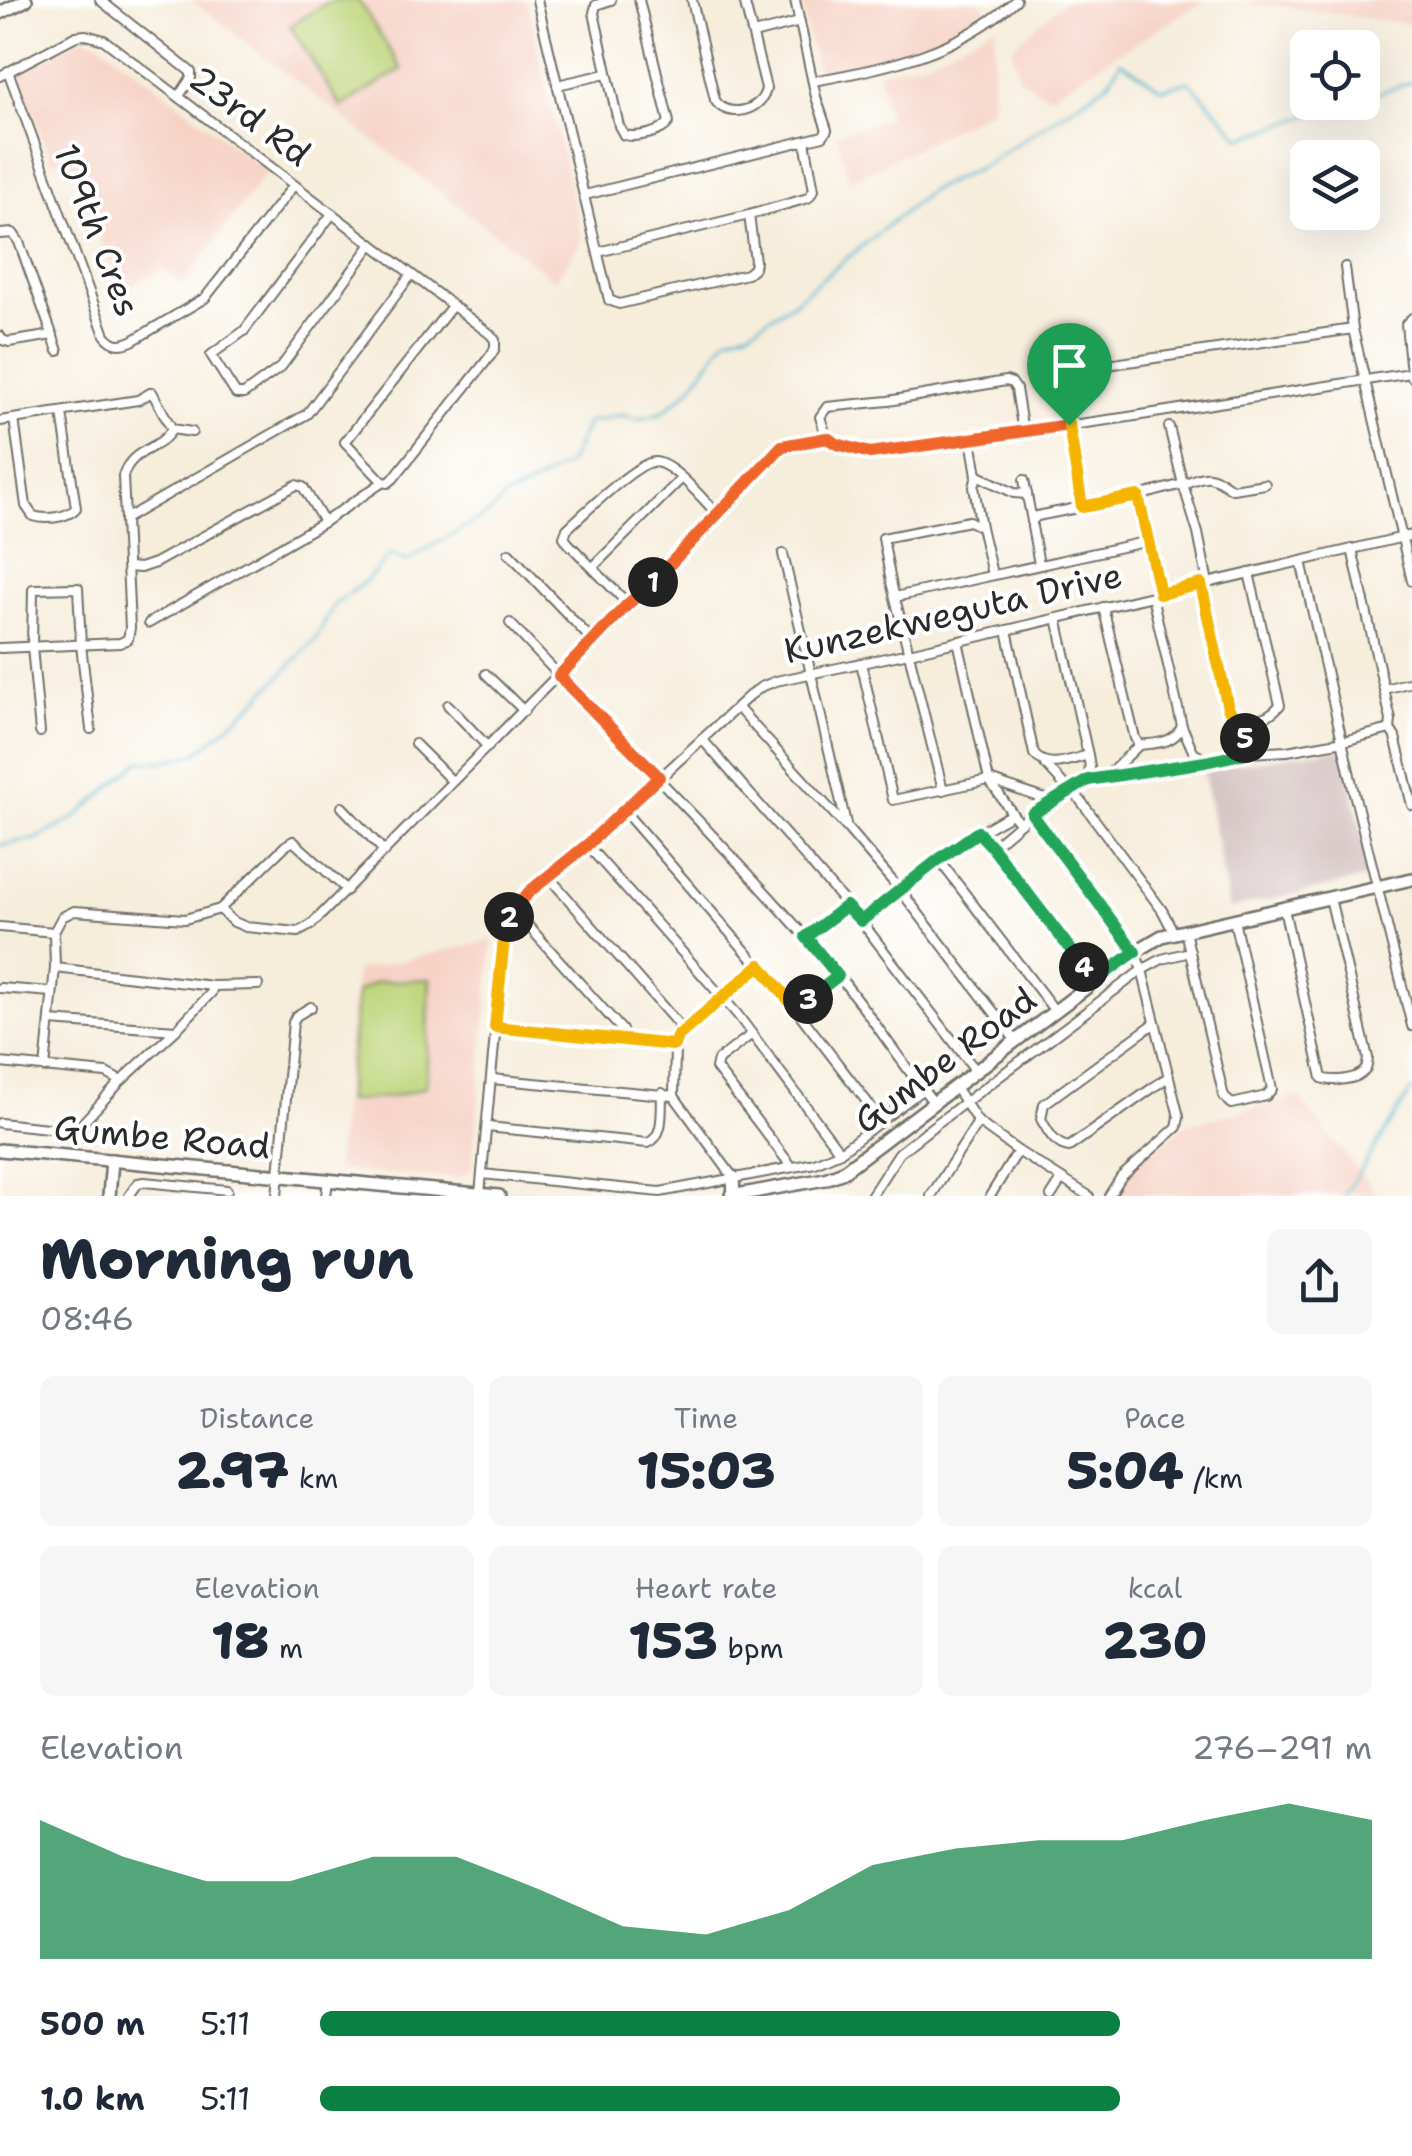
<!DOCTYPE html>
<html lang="en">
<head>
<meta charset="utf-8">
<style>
	:root { --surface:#fff; --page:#f6f6f7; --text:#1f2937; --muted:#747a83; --accent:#0b8043 }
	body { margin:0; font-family:"Shantell Sans",sans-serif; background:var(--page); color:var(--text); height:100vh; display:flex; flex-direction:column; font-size:38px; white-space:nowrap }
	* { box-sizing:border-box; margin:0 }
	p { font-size:32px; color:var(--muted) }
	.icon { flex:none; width:55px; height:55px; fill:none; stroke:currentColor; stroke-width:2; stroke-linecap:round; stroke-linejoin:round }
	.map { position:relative; height:1196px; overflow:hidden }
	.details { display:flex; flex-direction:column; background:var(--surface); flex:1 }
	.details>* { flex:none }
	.fabs { position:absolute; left:1290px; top:30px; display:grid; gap:20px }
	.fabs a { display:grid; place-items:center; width:90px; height:90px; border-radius:15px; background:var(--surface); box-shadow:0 10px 40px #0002; font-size:50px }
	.pin { position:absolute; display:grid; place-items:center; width:85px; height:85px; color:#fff; margin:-102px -42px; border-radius:50% 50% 50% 0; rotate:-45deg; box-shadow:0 0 10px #0007 }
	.pin .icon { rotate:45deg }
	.km { position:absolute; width:50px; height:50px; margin:-25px; border-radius:50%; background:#222; color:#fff; font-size:28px; line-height:50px; text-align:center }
	.round { display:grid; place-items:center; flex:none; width:105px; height:105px; border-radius:15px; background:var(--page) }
	.overview { display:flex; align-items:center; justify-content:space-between; height:170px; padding:0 40px }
	h1 { font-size:55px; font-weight:800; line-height:75px }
	.stats { display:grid; grid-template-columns:repeat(3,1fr); gap:15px; height:170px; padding:10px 40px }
	.stats div { display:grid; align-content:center; border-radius:15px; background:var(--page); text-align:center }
	.stats b { font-size:50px; font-weight:800 }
	.stats small { font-size:28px; font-weight:400 }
	.stats p { font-size:28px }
	.chart { height:280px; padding:20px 40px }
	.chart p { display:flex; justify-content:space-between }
	.chart svg { width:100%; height:180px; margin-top:10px; fill:var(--accent); opacity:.7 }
	ul { padding:0 40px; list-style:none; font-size:32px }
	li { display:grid; grid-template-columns:160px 120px 1fr; align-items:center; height:75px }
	li i { height:25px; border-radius:12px; background:var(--accent) }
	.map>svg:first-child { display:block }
	.built { fill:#f6d2c4 }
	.industrial { fill:#d1bfbe }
	.green { fill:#bdd478; stroke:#748052; stroke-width:2.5 }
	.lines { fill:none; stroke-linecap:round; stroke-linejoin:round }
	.stream { stroke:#4fb2ce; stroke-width:2.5 }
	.street-casing { stroke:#726f69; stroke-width:12 }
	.secondary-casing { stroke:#726f69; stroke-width:16 }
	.street { stroke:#fff; stroke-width:8 }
	.secondary { stroke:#fff; stroke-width:11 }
	.split-1-casing { stroke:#fff; stroke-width:20 }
	.split-2-casing { stroke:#fff; stroke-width:20 }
	.split-3-casing { stroke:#fff; stroke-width:20 }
	.split-4-casing { stroke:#fff; stroke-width:20 }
	.split-5-casing { stroke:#fff; stroke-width:20 }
	.split-6-casing { stroke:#fff; stroke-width:20 }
	.split-1 { stroke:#f0652b; stroke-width:12 }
	.split-2 { stroke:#f0652b; stroke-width:12 }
	.split-3 { stroke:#f5b400; stroke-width:12 }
	.split-4 { stroke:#22a559; stroke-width:12 }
	.split-5 { stroke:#22a559; stroke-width:12 }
	.split-6 { stroke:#f5b400; stroke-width:12 }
	.labels { text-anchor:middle; stroke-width:8; stroke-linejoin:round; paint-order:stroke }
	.street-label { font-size:35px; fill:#2b2b2b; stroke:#fff }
</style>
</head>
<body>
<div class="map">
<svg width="1412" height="1196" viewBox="0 0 1412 1196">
	<rect width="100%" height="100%" fill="#fff"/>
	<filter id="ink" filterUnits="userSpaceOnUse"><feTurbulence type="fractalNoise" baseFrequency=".01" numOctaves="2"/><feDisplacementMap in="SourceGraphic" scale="20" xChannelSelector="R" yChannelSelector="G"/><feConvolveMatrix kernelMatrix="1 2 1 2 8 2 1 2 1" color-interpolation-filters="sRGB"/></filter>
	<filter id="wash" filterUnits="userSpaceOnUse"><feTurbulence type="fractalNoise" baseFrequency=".0048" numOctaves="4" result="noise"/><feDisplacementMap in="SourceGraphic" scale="40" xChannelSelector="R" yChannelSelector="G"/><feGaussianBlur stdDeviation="2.25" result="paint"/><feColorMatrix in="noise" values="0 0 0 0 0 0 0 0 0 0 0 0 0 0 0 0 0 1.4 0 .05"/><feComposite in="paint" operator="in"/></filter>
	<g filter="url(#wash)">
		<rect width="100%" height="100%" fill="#f6eddb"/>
		<g class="built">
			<polygon points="191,0 527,0 582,241 555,280"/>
			<polygon points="799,0 978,0 993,17 933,48 879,65 819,75"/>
			<polygon points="1066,0 1205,0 1049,96 1019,78 1011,48"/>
			<polygon points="1242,0 1412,0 1412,25"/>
			<polygon points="996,25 991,109 850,181 836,134 888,118 878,72 928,60"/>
			<polygon points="83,37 99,42 267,171 183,284 162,269 121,290 69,156 52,163 18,75"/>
			<polygon points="493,940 472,1169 459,1178 335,1171 356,971"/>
			<polygon points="1298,1097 1379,1196 1120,1196 1116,1191 1120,1173 1186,1125"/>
		</g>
		<polygon class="industrial" points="1342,748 1372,877 1229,909 1203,769"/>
		<g class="green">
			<polygon points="332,0 358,0 402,69 341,107 290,26"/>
			<path d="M 430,979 L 426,1086 C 400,1098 374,1099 346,1101 L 357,992 L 377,982 Z"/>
		</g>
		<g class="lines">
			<g class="stream">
				<polyline points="1362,98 1412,82"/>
				<polyline points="0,845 36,839 75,818 140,761 161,762 195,754 210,742 255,702 316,639 334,605 366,581 391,554 406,561 490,513 505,497 526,488 569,463 588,422 622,415 639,419 663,412 691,388 727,337 750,330 792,303 931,190 983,166 1108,83 1121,61 1162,89 1189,81 1241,138 1348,102"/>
				<polyline points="1344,1196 1412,1090"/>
			</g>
		</g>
	</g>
	<g filter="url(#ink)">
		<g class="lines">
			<g class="street-casing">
				<g id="street">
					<polyline points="100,0 191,72 191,78 179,96"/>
					<polyline points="537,0 609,300 619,304 747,274 754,268 755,261 749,215"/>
					<path d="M 611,0 L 596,5 L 594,13 L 619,126 L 624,135 C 637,138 662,133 669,122 L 639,0"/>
					<path d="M 692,0 L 715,100 C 727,120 763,111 766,88 L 744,0"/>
					<polyline points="753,34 800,22"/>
					<path d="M 8,71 L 105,335 C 113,345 120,346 132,341 L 205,298 L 294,185"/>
					<polyline points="0,76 76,36 86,35 104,40 490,334 495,340 495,348 491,355 393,479 388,483 383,482 345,442 452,306"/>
					<path d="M 813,81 C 888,68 959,52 1016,0"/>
					<polyline points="557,85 606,74"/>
					<polyline points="585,195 823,136 827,130 816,97 795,0"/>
					<polyline points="332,214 244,331 211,355 236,394 244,394 281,367 372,244"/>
					<polyline points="0,234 13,233 19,242 58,351"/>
					<polyline points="598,252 749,215 808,198 814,190 805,141"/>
					<polyline points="1345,267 1353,329 1412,581"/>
					<polyline points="0,336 2,340 9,342 53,335"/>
					<polyline points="1411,373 1406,324 1412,318"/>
					<path d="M 14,419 L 26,506 L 33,516 C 45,520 68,518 76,508 L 62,413"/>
					<polyline points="0,421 138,400 152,392 172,429"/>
					<path d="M 1169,427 L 1183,484 C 1207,474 1210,473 1232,489 L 1265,484"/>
					<polyline points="172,429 192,432"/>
					<polyline points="827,438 820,417 827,407 888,401 1006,381 1012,383 1016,389 1023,432"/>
					<polyline points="971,439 977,475 974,487 981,527"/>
					<polyline points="977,475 1014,493 1027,494"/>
					<polyline points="1024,480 1032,521"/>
					<polyline points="1138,496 1149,541"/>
					<polyline points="1082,507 1075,454 1071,439 1066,371 1353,329"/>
					<polyline points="125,519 307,414 411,275"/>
					<polyline points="1352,549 1384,689 1412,682"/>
					<polyline points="509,553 593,641"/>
					<polyline points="783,554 847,828"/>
					<polyline points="1301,561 1354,793 1412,1026"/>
					<polyline points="1039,564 1032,527 1032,521 1037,516 1138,496 1183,484 1198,533 1208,583"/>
					<polyline points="128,567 140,568 155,563 296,485 303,487 324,522"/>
					<polyline points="593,567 682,478"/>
					<path d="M 1201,584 L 1228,708 C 1243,725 1266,722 1280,705 L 1249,573"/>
					<polyline points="895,597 1149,541 1160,595"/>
					<path d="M 628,604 L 568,543 L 564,537 L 567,529 C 581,516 639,460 655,462 C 674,464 703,499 716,513"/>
					<path d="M 1103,607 L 1135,738 L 1139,745 C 1156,743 1174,744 1182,726 L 1152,596"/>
					<polyline points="149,623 324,522 383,482"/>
					<path d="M 510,623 C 615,737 727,845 828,963 C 866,1007 897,1058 934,1103"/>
					<path d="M 1007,630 L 1034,754 C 1046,770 1071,760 1088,755 L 1057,618"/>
					<polyline points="958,641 989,780 1019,823"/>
					<path d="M 0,648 L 120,643 L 128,639 L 130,628 L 123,476 C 132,447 160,451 172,429"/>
					<polyline points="861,663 893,800 989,780"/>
					<polyline points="486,674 524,711"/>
					<polyline points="1384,689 1391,720 1390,729"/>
					<polyline points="448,705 488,747"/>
					<polyline points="738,708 847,828 901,891 1016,1041"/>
					<polyline points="1243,719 1247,753"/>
					<polyline points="1182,726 1193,751 1205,762"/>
					<polyline points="40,732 32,647 33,589 78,588 81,645 91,729"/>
					<polyline points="702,739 861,921 976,1071"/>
					<polyline points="415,744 452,781"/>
					<polyline points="1045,764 1069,790"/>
					<polyline points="1106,777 1139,745"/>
					<polyline points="989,780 1051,801"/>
					<polyline points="1088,780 1090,767 1088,755"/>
					<polyline points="1072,789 1162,910 1174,933"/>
					<polyline points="943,790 891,582 883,538 969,521 981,527 992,574"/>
					<polyline points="342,807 385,852"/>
					<polyline points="624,811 795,1008 881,1120"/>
					<polyline points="1031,814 1135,952 1142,970 1179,1117 1177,1127 1121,1177 1109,1196"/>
					<polyline points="978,832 992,847 1095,981"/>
					<polyline points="587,845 737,1014 752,1034"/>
					<polyline points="992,847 1031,814 1088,780 1205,762 1247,753 1287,751 1344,741 1390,729 1395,737 1412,805"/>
					<polyline points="939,860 1055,1011"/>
					<polyline points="548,876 684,1031"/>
					<polyline points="220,909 232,921 246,927 298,932 311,925 628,604 651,585 782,446 827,438 837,444 870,453 1122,418 1411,373 1412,377"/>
					<polyline points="513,909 622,1030 624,1039"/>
					<path d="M 1284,909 L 1322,1078 C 1331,1082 1353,1080 1362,1073 C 1368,1069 1367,1064 1368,1058 L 1330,898"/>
					<polyline points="861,921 966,840 1012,814"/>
					<polyline points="0,927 54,932"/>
					<polyline points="1185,931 1224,1097 1232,1104 1266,1096 1272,1089 1234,920"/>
					<polyline points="805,937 846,906"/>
					<polyline points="55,968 213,986 258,985"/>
					<polyline points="0,988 52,992"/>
					<polyline points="795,1008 838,976"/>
					<polyline points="50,1021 176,1030"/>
					<path d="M 1155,1023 L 1044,1104 L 1041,1119 C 1048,1131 1054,1145 1069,1147 L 1168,1077"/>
					<polyline points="495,1027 675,1045"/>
					<polyline points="0,1063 106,1073 121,1081"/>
					<polyline points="45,1068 55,968 54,932 62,917 74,911 185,919 220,909 285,846 293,841 347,890"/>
					<polyline points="492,1079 674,1096 733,1177"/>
					<polyline points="955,1087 978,1122 1018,1151 1089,1196"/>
					<polyline points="674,1096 675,1045 677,1037 760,965"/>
					<polyline points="0,1123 67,1130 79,1127 121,1081 176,1030 211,993 213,986"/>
					<path d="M 487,1127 L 648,1143 C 665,1136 661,1110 662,1093"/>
					<polyline points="792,1167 716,1068 718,1060 752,1034 840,1152"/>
					<polyline points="482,1174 660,1192 815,1163 840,1152 923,1089"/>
					<polyline points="480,1194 504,939 509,917 529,892 587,845 749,696 761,687 776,681 909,653 1412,535"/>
					<polyline points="129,1196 138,1183 144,1182 227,1190"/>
					<polyline points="277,1196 293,1022 296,1016 311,1007"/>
					<polyline points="326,1196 328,1180"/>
					<polyline points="871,1196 899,1153 932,1127 1142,970 1162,959 1190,952"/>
					<polyline points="931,1196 978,1122"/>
					<polyline points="990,1196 1018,1151"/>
					<polyline points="1051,1196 1062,1179"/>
				</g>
			</g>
			<g class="secondary-casing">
				<g id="secondary">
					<polyline points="0,13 26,0"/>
					<polyline points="0,1150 499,1196"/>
					<polyline points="733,1177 734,1196"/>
					<polyline points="109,1196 112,1160"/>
					<polyline points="731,1196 825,1179 841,1173 1095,981 1135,952 1162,936 1412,879"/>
				</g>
			</g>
			<use href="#street" class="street"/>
			<use href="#secondary" class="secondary"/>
		</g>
	</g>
	<g class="lines" filter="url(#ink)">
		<g class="split-1-casing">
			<polyline id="split-1" points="653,582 782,446 827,438 837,444 870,453 1069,425"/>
		</g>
		<g class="split-2-casing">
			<polyline id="split-2" points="509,917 529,892 587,845 659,777 559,676 628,604 653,582"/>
		</g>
		<g class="split-3-casing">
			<polyline id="split-3" points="509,917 504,939 495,1027 674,1045 677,1037 760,965 795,1008 808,999"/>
		</g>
		<g class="split-4-casing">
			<polyline id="split-4" points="808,999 838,976 806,937 846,906 861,921 938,860 978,832 992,847 1084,967"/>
		</g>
		<g class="split-5-casing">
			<polyline id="split-5" points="1084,967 1095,981 1135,952 1032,814 1088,780 1205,762 1247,753 1245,738"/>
		</g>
		<g class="split-6-casing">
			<polyline id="split-6" points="1069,425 1082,507 1138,496 1160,594 1201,584 1228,708 1232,714 1243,719 1245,738"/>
		</g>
		<use href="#split-1" class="split-1"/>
		<use href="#split-2" class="split-2"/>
		<use href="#split-3" class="split-3"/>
		<use href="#split-4" class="split-4"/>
		<use href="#split-5" class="split-5"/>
		<use href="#split-6" class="split-6"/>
	</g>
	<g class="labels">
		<g class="street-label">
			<text transform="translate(250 116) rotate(37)" y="12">23rd Rd</text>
			<text transform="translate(97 230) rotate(69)" y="12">109th Cres</text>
			<text transform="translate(953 613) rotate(-13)" y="12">Kunzekweguta Drive</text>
			<text transform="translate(945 1060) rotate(-37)" y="12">Gumbe Road</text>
			<text transform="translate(162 1137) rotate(5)" y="12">Gumbe Road</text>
		</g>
	</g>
</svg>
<div class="fabs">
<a><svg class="icon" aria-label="locate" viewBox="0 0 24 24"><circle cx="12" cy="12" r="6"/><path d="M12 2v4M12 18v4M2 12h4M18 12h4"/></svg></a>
<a><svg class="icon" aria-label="layers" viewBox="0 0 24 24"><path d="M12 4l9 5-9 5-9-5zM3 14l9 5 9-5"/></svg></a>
</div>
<div class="pin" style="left:1069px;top:425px;background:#1e9e55"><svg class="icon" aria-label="arrive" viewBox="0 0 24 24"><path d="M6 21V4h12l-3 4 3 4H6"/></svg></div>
<b class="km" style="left:653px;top:582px">1</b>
<b class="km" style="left:509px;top:917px">2</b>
<b class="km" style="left:808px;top:999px">3</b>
<b class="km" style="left:1084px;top:967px">4</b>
<b class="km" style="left:1245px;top:738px">5</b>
</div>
<section class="details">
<div class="overview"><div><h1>Morning run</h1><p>08:46</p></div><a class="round"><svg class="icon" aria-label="share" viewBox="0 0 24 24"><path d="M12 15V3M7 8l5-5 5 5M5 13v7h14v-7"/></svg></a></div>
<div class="stats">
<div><p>Distance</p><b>2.97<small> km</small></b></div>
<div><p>Time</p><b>15:03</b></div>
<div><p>Pace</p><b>5:04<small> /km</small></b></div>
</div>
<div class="stats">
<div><p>Elevation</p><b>18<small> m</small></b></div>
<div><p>Heart rate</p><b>153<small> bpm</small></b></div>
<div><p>kcal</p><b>230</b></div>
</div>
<div class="chart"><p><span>Elevation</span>276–291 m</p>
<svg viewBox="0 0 160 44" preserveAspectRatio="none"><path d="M0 44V10L10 19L20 25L30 25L40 19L50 19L60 27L70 36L80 38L90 32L100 21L110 17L120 15L130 15L140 10L150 6L160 10V44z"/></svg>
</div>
<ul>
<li><b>500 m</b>5:11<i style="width:76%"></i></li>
<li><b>1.0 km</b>5:11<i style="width:76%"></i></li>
</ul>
</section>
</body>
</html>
